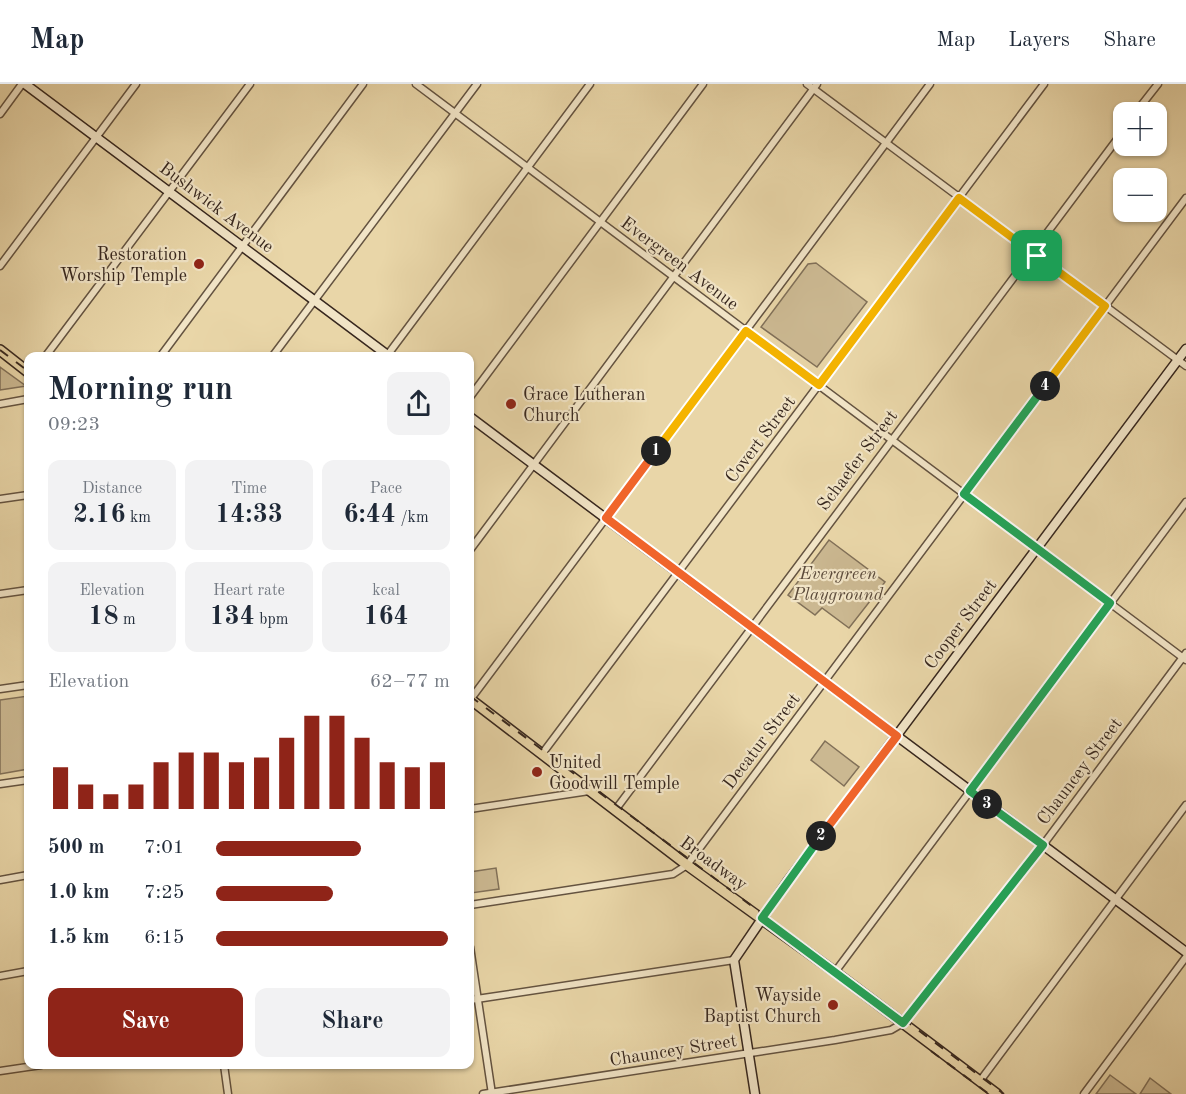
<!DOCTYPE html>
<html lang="en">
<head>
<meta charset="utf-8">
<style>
	:root { --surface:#fff; --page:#f2f2f3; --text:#1f2937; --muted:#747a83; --line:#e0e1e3; --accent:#8f2418 }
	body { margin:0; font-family:"Old Standard TT",serif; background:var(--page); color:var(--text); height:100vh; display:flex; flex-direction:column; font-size:22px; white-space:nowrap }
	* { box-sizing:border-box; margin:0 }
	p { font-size:20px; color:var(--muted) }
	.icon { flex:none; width:33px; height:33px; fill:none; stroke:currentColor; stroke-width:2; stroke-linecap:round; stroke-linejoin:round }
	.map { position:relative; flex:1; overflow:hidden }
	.side { position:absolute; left:24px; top:268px; width:450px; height:717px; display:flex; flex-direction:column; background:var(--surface); border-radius:12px; box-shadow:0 2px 4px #0004 }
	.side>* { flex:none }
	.tools { position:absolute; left:1113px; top:18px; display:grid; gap:12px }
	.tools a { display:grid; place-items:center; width:54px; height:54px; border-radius:12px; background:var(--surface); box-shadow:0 2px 4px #0004; font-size:30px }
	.pin { position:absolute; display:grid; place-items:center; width:51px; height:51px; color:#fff; margin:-26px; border-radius:12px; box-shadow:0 3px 9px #0006 }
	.km { position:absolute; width:30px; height:30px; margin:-15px; border-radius:50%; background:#222; color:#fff; font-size:16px; line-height:30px; text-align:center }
	.round { display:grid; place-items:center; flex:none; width:63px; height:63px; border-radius:12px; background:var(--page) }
	.overview { display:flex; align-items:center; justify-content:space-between; height:102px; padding:0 24px }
	h1 { font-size:33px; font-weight:700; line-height:45px }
	.stats { display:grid; grid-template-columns:repeat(3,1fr); gap:9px; height:102px; padding:6px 24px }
	.stats div { display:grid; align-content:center; border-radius:12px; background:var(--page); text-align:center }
	.stats b { font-size:26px; font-weight:700 }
	.stats small { font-size:16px; font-weight:400 }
	.stats p { font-size:16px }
	.chart { height:168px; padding:12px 24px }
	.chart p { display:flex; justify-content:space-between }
	.chart svg { width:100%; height:108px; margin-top:6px; stroke:var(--accent); stroke-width:6 }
	.button { display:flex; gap:12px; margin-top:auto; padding:12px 24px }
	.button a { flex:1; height:69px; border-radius:12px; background:var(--accent); color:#fff; font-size:24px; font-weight:700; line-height:69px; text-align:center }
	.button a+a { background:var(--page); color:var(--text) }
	ul { padding:0 24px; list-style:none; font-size:20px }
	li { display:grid; grid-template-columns:96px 72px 1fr; align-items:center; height:45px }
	li i { height:15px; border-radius:8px; background:var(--accent) }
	header { display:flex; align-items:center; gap:36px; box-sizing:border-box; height:84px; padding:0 30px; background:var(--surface); border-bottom:2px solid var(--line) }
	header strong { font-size:28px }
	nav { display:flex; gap:33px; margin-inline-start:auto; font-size:21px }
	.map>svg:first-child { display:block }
	.green { fill:#cbb891; stroke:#817058; stroke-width:1.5 }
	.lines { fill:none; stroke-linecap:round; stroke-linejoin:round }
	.minor-casing { stroke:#645340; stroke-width:9 }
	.secondary-casing { stroke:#37271e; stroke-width:11 }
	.primary-casing { stroke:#37271e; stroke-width:12 }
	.minor { stroke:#f1e4c6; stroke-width:6 }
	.secondary { stroke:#f1e4c6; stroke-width:8 }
	.primary { stroke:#e9d6a8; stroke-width:9 }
	.rail { stroke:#37271e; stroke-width:2; stroke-dasharray:10 10; stroke-linecap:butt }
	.split-1-casing { stroke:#fff; stroke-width:12 }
	.split-2-casing { stroke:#fff; stroke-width:12 }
	.split-3-casing { stroke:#fff; stroke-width:12 }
	.split-4-casing { stroke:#fff; stroke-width:12 }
	.split-5-casing { stroke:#fff; stroke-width:12 }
	.split-1 { stroke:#f5b400; stroke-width:8 }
	.split-2 { stroke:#f0652b; stroke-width:8 }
	.split-3 { stroke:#22a559; stroke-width:8 }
	.split-4 { stroke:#22a559; stroke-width:8 }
	.split-5 { stroke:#f5b400; stroke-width:8 }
	.poi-dot { fill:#8f2418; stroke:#f1e4c6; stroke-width:2 }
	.labels { text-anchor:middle; stroke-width:4.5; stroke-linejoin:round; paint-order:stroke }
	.street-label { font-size:18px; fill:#37271e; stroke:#f1e4c6 }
	.poi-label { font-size:18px; fill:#37271e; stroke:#f1e4c6; text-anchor:end }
	.park-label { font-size:18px; font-style:italic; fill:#5c4b3b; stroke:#f1e4c6 }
</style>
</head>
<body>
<header>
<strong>Map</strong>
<nav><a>Map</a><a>Layers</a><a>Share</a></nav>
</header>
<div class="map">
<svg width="1186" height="1010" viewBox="0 0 1186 1010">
	<rect width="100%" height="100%" fill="#e9d6a8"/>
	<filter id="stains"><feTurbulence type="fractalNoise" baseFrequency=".00333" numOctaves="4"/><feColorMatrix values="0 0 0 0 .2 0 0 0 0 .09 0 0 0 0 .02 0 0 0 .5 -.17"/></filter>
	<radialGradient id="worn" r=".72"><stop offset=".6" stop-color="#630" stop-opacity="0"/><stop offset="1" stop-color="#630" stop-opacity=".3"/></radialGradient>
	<g class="green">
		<polygon points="816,179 867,218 817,283 761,243 808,180"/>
		<polygon points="0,283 26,302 0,306"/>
		<polygon points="829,456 885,498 849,544 822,524 815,531 788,511"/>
		<polygon points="28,612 28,685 0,690 0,616"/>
		<polygon points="825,657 859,683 844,702 811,676"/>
		<polygon points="496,784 499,805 471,809 470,788"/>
		<polygon points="1110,991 1136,1010 1096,1010"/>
		<polygon points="1150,994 1171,1010 1140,1010"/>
	</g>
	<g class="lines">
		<g class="minor-casing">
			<g id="minor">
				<polyline points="416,0 1186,576"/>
				<polyline points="807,0 1186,282"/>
				<polyline points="1136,28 1158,0"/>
				<polyline points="0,30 22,0"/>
				<polyline points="0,182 136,0"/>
				<polyline points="45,273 250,0"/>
				<polyline points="160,273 363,0"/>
				<polyline points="272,273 477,0"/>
				<polyline points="386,273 590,0"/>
				<polyline points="470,313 703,0"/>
				<polyline points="0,320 28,315"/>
				<polyline points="0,415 28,411"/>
				<polyline points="470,466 817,0"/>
				<polyline points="0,510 28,506"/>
				<polyline points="0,605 28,601"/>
				<polyline points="470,616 930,0"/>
				<polyline points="542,670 1044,0"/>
				<polyline points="0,700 28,696"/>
				<polyline points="470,725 589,707"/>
				<polyline points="616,725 1124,46"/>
				<polyline points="0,796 28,791"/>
				<polyline points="470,821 673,790 687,781 1186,114"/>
				<polyline points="470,863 492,1010"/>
				<polyline points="835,888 1186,418"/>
				<polyline points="0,892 28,887"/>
				<polyline points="470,916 734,876"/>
				<polyline points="224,981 228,1010"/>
				<polyline points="0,987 41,981"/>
				<polyline points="980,997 1186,721"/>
				<polyline points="483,1010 835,956 891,946 903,939 1043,761 1186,569"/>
				<polyline points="1084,1010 1186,873"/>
			</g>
		</g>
		<g class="secondary-casing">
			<g id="secondary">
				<polyline points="25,0 390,273"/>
				<polyline points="470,333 1186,868"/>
				<polyline points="755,1010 734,876 787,798 1186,265"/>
			</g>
		</g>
		<g class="primary-casing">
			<g id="primary">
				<polyline points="0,266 28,288"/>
				<polyline points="470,615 687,781 835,888 997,1010"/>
			</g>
		</g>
		<use href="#minor" class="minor"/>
		<use href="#secondary" class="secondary"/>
		<use href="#primary" class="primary"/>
		<g class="rail">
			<polyline points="0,266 28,287"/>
			<polyline points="470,612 1004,1010"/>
			<polyline points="931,967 989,1010"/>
		</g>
	</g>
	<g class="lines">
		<g class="split-1-casing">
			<polyline id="split-1" points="656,367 746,247 819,301 959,114 1037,172"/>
		</g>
		<g class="split-2-casing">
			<polyline id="split-2" points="656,367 606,434 897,652 821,752"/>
		</g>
		<g class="split-3-casing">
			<polyline id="split-3" points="821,752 762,834 903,939 1043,761 987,720"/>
		</g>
		<g class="split-4-casing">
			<polyline id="split-4" points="987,720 970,707 1110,519 964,410 1045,302"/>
		</g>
		<g class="split-5-casing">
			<polyline id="split-5" points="1037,172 1105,222 1045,302"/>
		</g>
		<use href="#split-1" class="split-1"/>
		<use href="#split-2" class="split-2"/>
		<use href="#split-3" class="split-3"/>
		<use href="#split-4" class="split-4"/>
		<use href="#split-5" class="split-5"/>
	</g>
	<g class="poi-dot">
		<circle cx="199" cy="180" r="6"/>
		<circle cx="511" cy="320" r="6"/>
		<circle cx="537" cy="688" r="6"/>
		<circle cx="833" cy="921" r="6"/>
	</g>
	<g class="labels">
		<g class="street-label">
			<text transform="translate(217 123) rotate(37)" y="6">Bushwick Avenue</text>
			<text transform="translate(680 179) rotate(37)" y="6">Evergreen Avenue</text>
			<text transform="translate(760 355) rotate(-53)" y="6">Covert Street</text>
			<text transform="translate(857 376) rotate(-53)" y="6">Schaefer Street</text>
			<text transform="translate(960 540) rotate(-53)" y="6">Cooper Street</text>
			<text transform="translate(761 657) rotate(-53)" y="6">Decatur Street</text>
			<text transform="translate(1079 687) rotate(-53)" y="6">Chauncey Street</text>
			<text transform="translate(714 779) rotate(36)" y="6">Broadway</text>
			<text transform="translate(673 966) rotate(-9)" y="6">Chauncey Street</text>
		</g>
		<g class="poi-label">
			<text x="187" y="176">Restoration<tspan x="187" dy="21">Worship Temple</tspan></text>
			<text x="523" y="316" text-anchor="start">Grace Lutheran<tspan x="523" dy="21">Church</tspan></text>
			<text x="549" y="684" text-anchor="start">United<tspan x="549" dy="21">Goodwill Temple</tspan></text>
			<text x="821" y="917">Wayside<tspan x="821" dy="21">Baptist Church</tspan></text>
		</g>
		<g class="park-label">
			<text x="838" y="495">Evergreen<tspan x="838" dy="21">Playground</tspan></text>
		</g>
	</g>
	<rect width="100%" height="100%" filter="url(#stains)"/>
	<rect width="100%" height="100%" fill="url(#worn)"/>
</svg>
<div class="tools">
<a>+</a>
<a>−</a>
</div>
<div class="pin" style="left:1037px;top:172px;background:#1e9e55"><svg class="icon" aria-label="arrive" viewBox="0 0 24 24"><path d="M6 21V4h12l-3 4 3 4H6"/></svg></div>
<b class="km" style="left:656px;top:367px">1</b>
<b class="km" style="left:821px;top:752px">2</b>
<b class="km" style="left:987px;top:720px">3</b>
<b class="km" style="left:1045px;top:302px">4</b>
<section class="side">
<div class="overview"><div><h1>Morning run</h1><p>09:23</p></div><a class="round"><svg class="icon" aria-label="share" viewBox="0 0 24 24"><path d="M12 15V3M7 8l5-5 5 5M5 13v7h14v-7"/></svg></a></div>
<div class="stats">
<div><p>Distance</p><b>2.16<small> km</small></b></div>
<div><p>Time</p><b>14:33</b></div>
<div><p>Pace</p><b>6:44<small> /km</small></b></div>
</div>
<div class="stats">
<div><p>Elevation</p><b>18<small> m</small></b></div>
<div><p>Heart rate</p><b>134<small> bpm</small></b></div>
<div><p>kcal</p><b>164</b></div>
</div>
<div class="chart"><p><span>Elevation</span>62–77 m</p>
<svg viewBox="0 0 160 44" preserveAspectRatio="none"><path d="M5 44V27M15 44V34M25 44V38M35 44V34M45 44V25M55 44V21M65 44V21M75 44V25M85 44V23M95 44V15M105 44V6M115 44V6M125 44V15M135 44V25M145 44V27M155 44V25"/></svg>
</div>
<ul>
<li><b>500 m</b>7:01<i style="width:62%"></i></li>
<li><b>1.0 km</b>7:25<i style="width:50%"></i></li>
<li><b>1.5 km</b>6:15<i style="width:99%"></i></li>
</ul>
<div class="button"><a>Save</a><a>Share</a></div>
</section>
</div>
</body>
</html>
